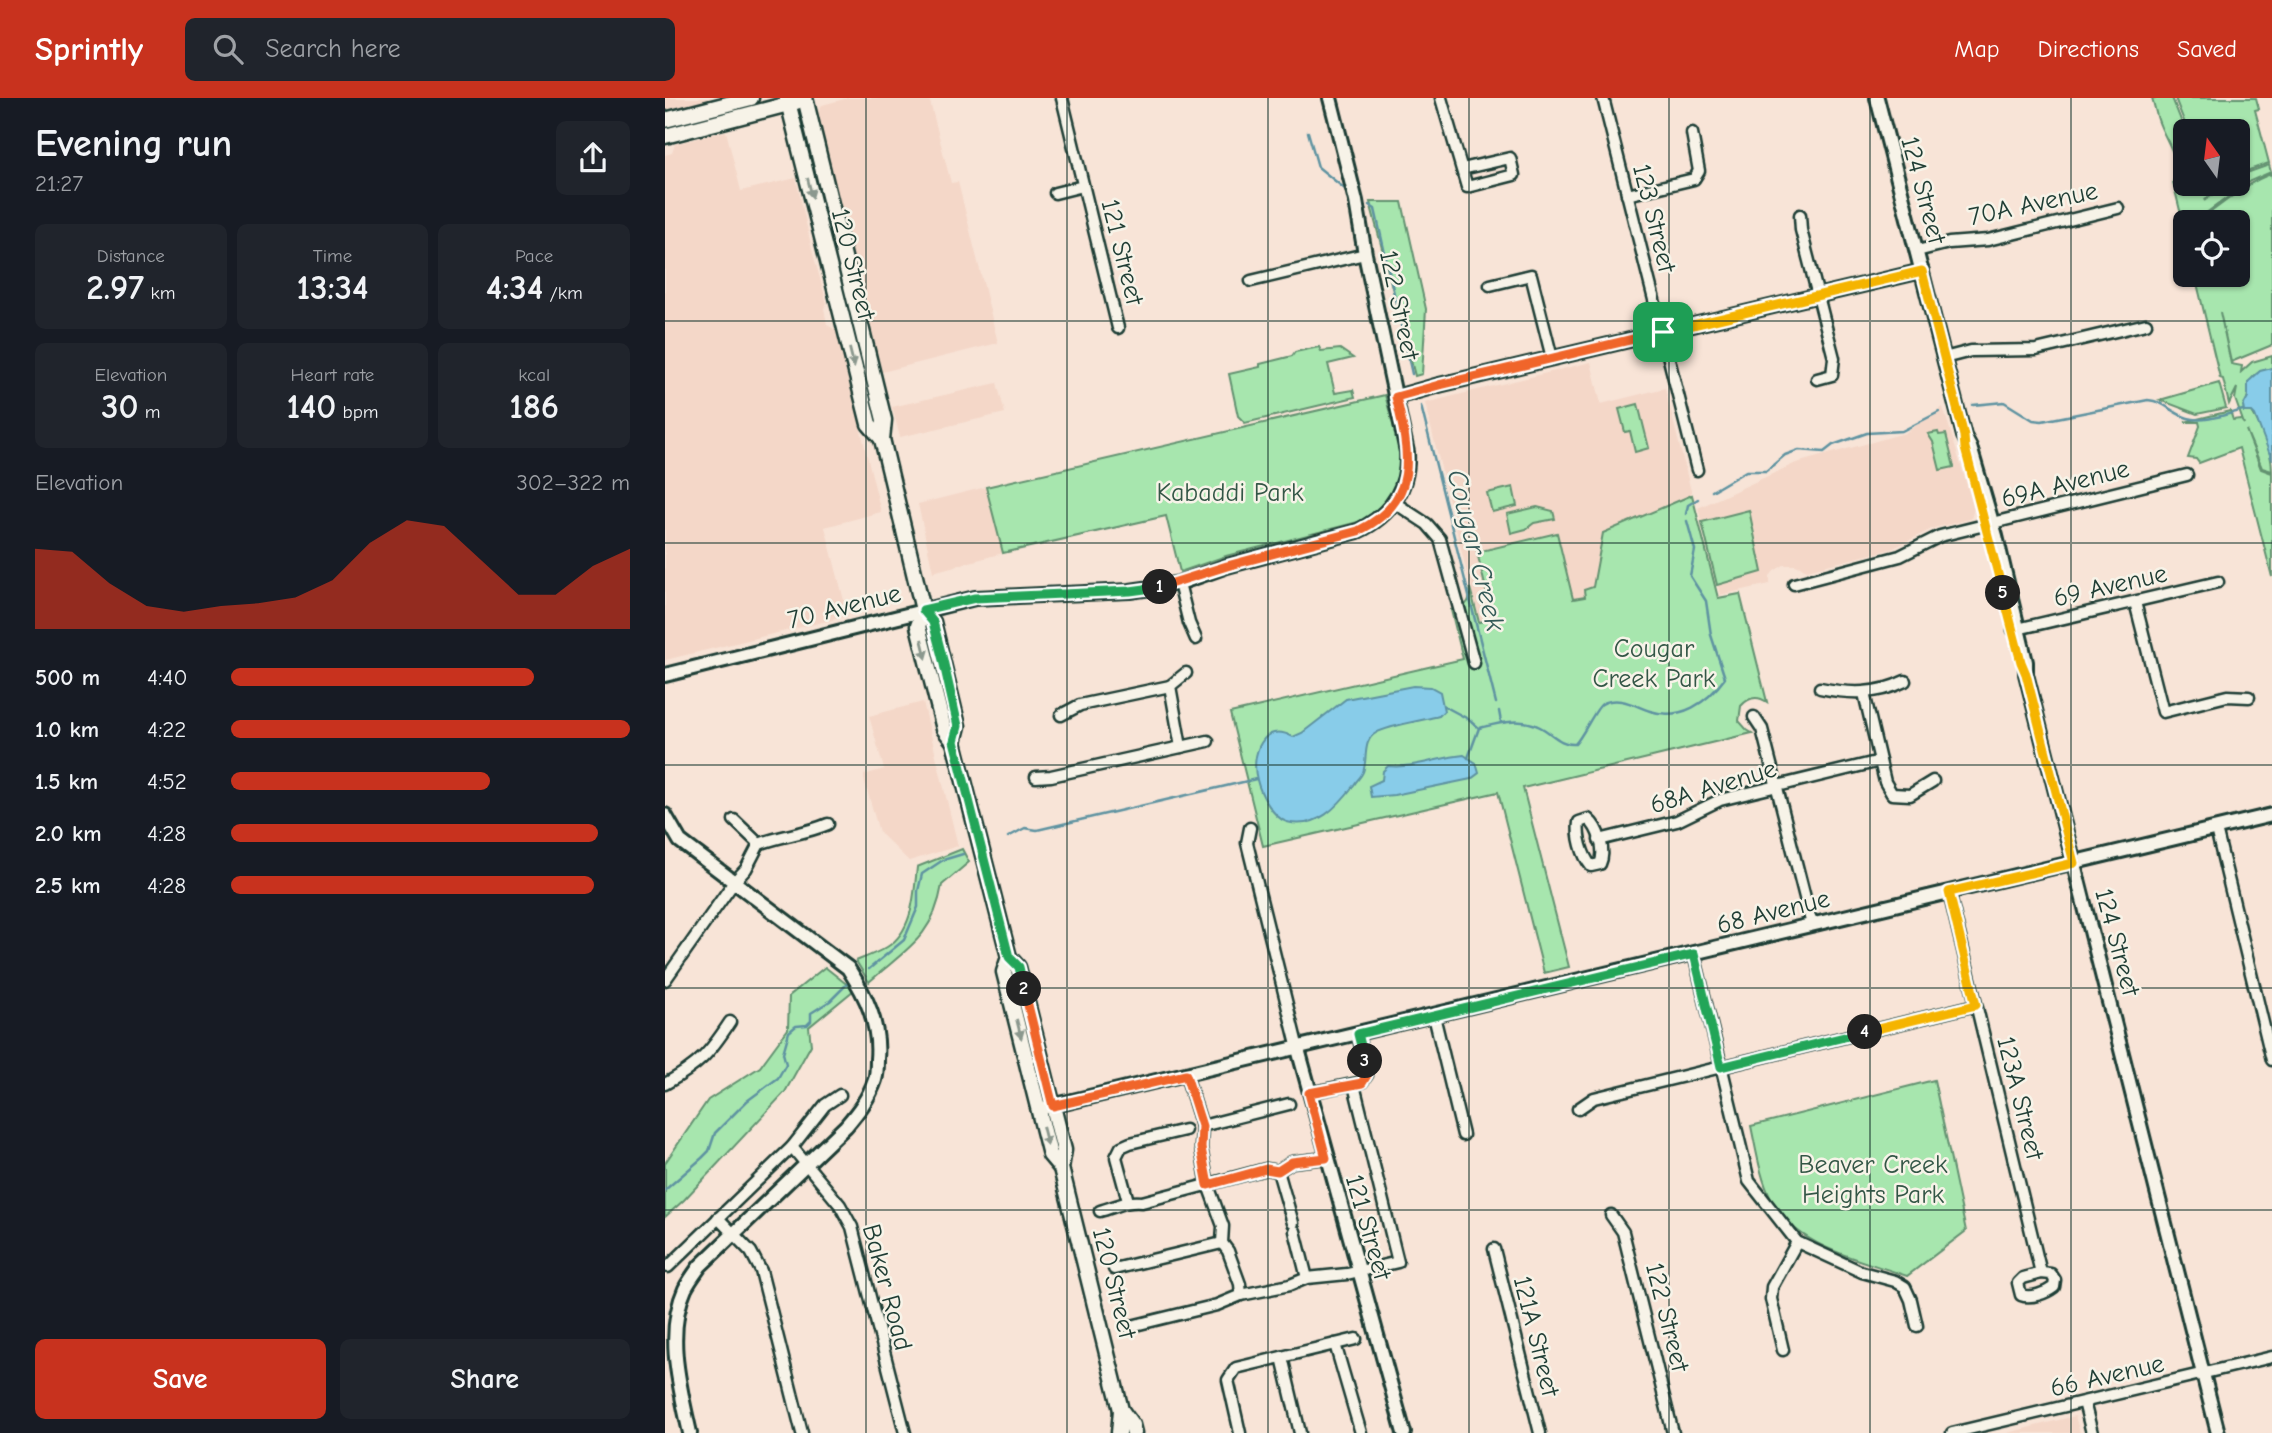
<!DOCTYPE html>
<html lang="en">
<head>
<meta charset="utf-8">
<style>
	:root { --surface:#171b24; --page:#20242c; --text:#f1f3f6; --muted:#9ea1a6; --accent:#c8321e }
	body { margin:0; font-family:"Comic Neue",sans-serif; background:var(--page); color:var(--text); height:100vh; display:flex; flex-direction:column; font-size:26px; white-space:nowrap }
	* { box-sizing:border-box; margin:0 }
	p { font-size:23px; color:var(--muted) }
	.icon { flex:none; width:38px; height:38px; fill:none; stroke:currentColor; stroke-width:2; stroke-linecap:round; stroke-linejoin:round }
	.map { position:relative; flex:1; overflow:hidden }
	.panel { display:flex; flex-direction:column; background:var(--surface); width:665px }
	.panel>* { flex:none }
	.needle { width:46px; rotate:346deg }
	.fabs { position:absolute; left:1508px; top:21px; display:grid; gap:14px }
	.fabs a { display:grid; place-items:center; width:77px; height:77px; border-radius:10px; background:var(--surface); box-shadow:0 2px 5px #0004; font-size:35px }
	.pin { position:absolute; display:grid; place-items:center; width:60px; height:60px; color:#fff; margin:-30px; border-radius:14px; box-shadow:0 4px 10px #0006 }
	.km { position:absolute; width:35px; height:35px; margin:-18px; border-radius:50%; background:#222; color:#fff; font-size:19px; line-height:35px; text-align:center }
	.round { display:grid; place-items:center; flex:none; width:74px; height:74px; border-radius:10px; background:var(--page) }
	.summary { display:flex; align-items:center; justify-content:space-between; height:119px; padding:0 35px }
	h1 { font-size:38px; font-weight:700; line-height:52px }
	.figures { display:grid; grid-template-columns:repeat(3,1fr); gap:10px; height:119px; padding:7px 35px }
	.figures div { display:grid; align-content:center; border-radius:10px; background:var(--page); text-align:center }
	.figures b { font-size:35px; font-weight:700 }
	.figures small { font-size:19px; font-weight:400 }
	.figures p { font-size:19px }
	.chart { height:196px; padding:14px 35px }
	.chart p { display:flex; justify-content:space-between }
	.chart svg { width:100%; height:126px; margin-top:7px; fill:var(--accent); opacity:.7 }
	.cta { display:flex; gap:14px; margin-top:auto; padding:14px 35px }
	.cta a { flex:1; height:80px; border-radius:10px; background:var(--accent); color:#fff; font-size:28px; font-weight:700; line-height:80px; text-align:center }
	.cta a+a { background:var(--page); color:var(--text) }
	ul { padding:0 35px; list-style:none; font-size:23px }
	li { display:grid; grid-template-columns:112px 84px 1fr; align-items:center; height:52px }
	li i { height:18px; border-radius:9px; background:var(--accent) }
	header { display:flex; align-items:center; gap:42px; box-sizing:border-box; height:98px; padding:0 35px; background:var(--accent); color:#fff }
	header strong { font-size:33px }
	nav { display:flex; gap:38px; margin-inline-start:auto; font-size:24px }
	.search { width:490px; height:63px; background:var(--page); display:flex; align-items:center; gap:18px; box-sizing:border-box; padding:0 24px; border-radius:10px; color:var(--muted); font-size:26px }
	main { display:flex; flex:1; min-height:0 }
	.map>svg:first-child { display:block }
	.built { fill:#f4d7c8 }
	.green { fill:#a7e6ae; stroke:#639271; stroke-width:2 }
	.water { fill:#88cce9; stroke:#5e93a1; stroke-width:2 }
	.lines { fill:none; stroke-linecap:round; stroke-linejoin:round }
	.stream { stroke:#5e93a1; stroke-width:2.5 }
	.minor-casing { stroke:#1f3d34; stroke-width:15 }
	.tertiary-casing { stroke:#1f3d34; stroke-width:18 }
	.secondary-casing { stroke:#1f3d34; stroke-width:19 }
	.minor { stroke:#f7f3e8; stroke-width:10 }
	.tertiary { stroke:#f7f3e8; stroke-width:12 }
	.secondary { stroke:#f7f3e8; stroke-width:14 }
	.oneway { fill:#8b988e }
	.split-1-casing { stroke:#fff; stroke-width:14 }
	.split-2-casing { stroke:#fff; stroke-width:14 }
	.split-3-casing { stroke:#fff; stroke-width:14 }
	.split-4-casing { stroke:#fff; stroke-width:14 }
	.split-5-casing { stroke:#fff; stroke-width:14 }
	.split-6-casing { stroke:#fff; stroke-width:14 }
	.split-1 { stroke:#f0652b; stroke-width:9 }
	.split-2 { stroke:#22a559; stroke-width:9 }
	.split-3 { stroke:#f0652b; stroke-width:9 }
	.split-4 { stroke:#22a559; stroke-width:9 }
	.split-5 { stroke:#f5b400; stroke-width:9 }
	.split-6 { stroke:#f5b400; stroke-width:9 }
	.grid { fill:none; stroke:#1f3d34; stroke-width:2; stroke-opacity:0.55 }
	.labels { text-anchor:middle; stroke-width:5; stroke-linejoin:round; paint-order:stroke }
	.street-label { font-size:26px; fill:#1f3d34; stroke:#f7f3e8 }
	.park-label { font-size:26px; fill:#335646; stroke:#f7f3e8 }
	.water-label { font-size:28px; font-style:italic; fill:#345a58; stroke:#f7f3e8 }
</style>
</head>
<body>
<header>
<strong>Sprintly</strong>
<div class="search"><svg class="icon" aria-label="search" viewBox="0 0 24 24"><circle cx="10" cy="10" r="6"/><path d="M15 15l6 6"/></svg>Search here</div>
<nav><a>Map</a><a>Directions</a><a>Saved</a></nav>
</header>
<main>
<section class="panel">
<div class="summary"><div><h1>Evening run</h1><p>21:27</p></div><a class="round"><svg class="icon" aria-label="share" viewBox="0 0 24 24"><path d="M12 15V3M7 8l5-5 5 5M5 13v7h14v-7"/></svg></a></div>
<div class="figures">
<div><p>Distance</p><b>2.97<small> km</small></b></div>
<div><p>Time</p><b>13:34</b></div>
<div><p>Pace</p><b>4:34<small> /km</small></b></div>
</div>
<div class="figures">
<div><p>Elevation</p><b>30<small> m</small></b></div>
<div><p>Heart rate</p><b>140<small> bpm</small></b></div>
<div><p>kcal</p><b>186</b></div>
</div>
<div class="chart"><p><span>Elevation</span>302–322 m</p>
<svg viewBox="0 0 160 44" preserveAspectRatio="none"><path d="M0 44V16L10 17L20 28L30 36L40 38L50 36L60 35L70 33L80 27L90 14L100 6L110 8L120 20L130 32L140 32L150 22L160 16V44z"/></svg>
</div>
<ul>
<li><b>500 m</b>4:40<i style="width:76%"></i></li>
<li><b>1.0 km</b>4:22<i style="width:100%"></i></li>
<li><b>1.5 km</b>4:52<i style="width:65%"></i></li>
<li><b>2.0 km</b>4:28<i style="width:92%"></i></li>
<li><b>2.5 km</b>4:28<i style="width:91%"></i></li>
</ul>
<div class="cta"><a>Save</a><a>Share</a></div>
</section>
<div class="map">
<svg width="1607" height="1335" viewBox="0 0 1607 1335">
	<rect width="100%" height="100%" fill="#f8e4d7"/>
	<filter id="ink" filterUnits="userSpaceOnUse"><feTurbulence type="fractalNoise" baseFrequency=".0143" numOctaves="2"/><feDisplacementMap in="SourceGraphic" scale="14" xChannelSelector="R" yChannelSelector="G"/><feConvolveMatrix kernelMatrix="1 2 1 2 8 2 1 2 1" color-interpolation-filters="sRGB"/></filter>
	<g filter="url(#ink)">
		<g class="built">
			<polygon points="0,0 56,0 0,15"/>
			<polygon points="183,0 264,0 286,85 293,84 333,245 217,274 152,15 157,7"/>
			<polygon points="61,33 76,93 131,80 148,156 162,205 159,210 162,227 171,232 216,414 160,429 183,518 0,562 0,57 7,55 10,46"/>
			<polygon points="926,264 936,306 1000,290 1027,397 938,435 927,497 814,524 760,305"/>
			<polygon points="332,285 340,315 235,339 227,309"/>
			<polygon points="1278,309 1309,410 1306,421 1269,430 1227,451 1142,472 1131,467 1119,467 1109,473 1105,478 1105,486 1055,497 1033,410 1131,365 1240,335"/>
			<polygon points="321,389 338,455 268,474 253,406"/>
			<polygon points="258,604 293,748 244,763 214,734 199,681 199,677 219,671 204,618"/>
			<polygon points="1410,1318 1415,1335 1342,1335"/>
		</g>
		<g class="green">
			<path d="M 1487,0 L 1507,0 L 1521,35 L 1521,86 L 1559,86 L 1539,103 L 1563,86 L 1573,86 L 1573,78 L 1604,67 L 1606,74 L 1585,83 L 1537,118 L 1537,120 C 1560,105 1580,85 1606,76 L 1607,78 L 1607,247 L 1566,264 L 1555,214 L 1566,266 L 1577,268 L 1576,274 L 1587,264 L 1607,258 L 1607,270 C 1581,276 1587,284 1581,305 C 1594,323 1607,350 1607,373 L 1597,370 L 1581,332 L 1596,371 L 1607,375 L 1607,479 L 1574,350 L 1534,365 L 1531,361 L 1523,360 L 1535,328 L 1534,324 L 1520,324 L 1565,313 L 1568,322 L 1575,321 L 1579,326 L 1570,301 L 1572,290 L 1564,306 L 1558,281 L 1555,280 L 1530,177 L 1573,177 L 1573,124 L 1521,124 L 1521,137 L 1508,84 C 1518,64 1502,45 1495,27 C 1491,18 1490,9 1487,0 Z"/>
			<polygon points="1510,0 1591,0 1594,11 1590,12 1604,65 1573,76 1573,33 1523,33"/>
			<polygon points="705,104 737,104 761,211 757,276 750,278"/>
			<polygon points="654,249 656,253 675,251 688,260 663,266 670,295 688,292 690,299 580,325 573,318 564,276 595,269 595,266 627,258 630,254"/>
			<polygon points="1554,285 1561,310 1532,316 1495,302"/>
			<polygon points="720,297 737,359 737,376 729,396 720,407 693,424 561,458 515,474 501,418 338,455 321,389"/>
			<polygon points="973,306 984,350 970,354 965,333 960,334 954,311"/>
			<polygon points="1273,334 1274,337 1281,336 1289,369 1275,372 1268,344 1263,336"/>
			<polygon points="848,389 852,408 827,414 822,395"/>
			<path d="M 1027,397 L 1053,500 L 1075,496 L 1102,604 C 1092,597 1083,600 1076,608 L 1074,623 L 1082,632 L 1087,635 L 858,690 L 904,869 L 879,875 L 833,694 L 598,748 L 565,615 L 798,561 L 786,512 C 799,511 807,504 805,490 L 814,524 L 828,521 L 812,454 L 892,435 L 908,501 L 920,499 L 919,492 L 928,489 L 938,435 Z"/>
			<polygon points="872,409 888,413 890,421 869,425 861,431 846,435 842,416"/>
			<polygon points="1084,412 1097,474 1052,487 1037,424"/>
			<path d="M 297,751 L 304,764 L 277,787 C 268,840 241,851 204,884 L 191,863 C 201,859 212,855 222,849 C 248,833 249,797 252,769 Z"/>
			<polygon points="160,869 189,892 144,929 146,947 120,994 19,1102 0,1119 0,1065 43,1002 95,969 123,931 124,898"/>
			<path d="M 1269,982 L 1301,1133 L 1242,1178 C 1195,1161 1130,1150 1106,1101 C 1095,1079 1091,1051 1086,1028 Z"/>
		</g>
		<g class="water">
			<polygon points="1607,270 1607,362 1590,317 1587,314 1579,314 1578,308 1583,299 1583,284 1595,273"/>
			<path d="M 748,588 L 766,589 L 775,594 L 779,613 L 774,618 C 759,622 722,628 711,635 C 697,643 703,661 698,674 C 696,679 691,683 689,687 C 673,708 652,732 622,724 C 608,720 595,695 592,682 C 585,657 598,622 628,639 L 637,635 L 681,601 Z"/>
			<path d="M 799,657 L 811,665 L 814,675 L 806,681 L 729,697 L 706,699 L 704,688 L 717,682 L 718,673 L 723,668 C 748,671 774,659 799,657 Z"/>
		</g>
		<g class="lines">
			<g class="stream">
				<polyline points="643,34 653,69 680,91"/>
				<polyline points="704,107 710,111 747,276"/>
				<path d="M 1308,307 L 1339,304 L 1368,322 L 1377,323 L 1483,302 C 1499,303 1508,316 1523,320 C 1539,325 1562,316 1578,312"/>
				<polyline points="756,308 831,605"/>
				<polyline points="1047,393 1081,373 1101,373 1120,357 1134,352 1159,354 1168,347 1202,335 1237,333 1274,314"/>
				<polyline points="1021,416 1023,407 1033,401"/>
				<polyline points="779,608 805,622 814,630"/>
				<polyline points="834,613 836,624"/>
				<path d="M 803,660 L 814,630 C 835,625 855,619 875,629 C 887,635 895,647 910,646 C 918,638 931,609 937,606 C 953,597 970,608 985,613 C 1016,623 1042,605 1060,580 L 1046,537 L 1041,503 L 1025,478 L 1030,452 L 1022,423"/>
				<polyline points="343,739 360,730 372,732 591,681"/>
				<polyline points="204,871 239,842 253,809 253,793 257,776 278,762 298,756"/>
				<polyline points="0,1092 37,1060 44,1053 50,1035 82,1003 113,980 121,966 118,955 124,934 131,928 142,927 146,923 146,915 165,903 182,886"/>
			</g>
			<g class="minor-casing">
				<g id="minor">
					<polyline points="397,0 453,230"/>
					<polyline points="776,0 802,89 849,77 845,60 797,71"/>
					<polyline points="938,0 1032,372"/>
					<polyline points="390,95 418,88"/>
					<polyline points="962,97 1029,81 1034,73 1027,35"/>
					<polyline points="1135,117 1136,132 1169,260 1167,277 1152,281"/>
					<polyline points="1252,153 1284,145 1323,142 1453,110"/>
					<polyline points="586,183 700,156"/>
					<polyline points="825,187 866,177 887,260"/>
					<polyline points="1279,260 1306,253 1371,252 1481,226"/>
					<polyline points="730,405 762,426 775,441 809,565"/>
					<polyline points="514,485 524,525 531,541"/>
					<polyline points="1129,486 1235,458 1275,438 1522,377"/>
					<polyline points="1470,504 1498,614 1562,598 1584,599"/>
					<polyline points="1348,532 1553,484"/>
					<path d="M 1155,590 C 1184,596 1212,597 1240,583"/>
					<polyline points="1199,595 1220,684 1227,696 1245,697 1268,683"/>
					<polyline points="396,617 415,607 505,588"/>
					<polyline points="1089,619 1097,631 1147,827"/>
					<polyline points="516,649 543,643"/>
					<polyline points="371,679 386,678 516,649 505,588 521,575"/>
					<path d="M 923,721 C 934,730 941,753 935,766 L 926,768 C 917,757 912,738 914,724 Z"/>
					<polyline points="69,722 94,746"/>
					<polyline points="585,730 582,745 633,951"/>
					<polyline points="1551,731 1607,962"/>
					<polyline points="934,742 1012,723 1055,702 1215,663"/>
					<polyline points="1284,794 1376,1175"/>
					<polyline points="1029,856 1084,1083 1132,1144 1197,1174 1230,1183 1240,1189 1246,1202 1252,1228"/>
					<path d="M 0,882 L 69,784 L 81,771 L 94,746 C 117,737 140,736 163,726"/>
					<polyline points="769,918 798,1037"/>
					<polyline points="521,977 537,1028 536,1050 543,1087 558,1128 557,1145 563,1153 575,1186 576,1197"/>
					<path d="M 0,986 C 34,967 44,956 65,924"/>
					<polyline points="644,995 697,984 702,977 693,936"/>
					<polyline points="913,1011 929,1000 1311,907"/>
					<polyline points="537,1028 624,1006"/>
					<polyline points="127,1049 175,1107 187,1129 240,1335"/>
					<polyline points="613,1073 628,1125"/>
					<polyline points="463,1103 451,1059 456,1049 465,1045 520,1032"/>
					<path d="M 435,1113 C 450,1109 462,1102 477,1104 L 601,1071 L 613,1073 L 627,1064 L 661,1060"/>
					<polyline points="946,1117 958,1134 1008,1335"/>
					<polyline points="53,1120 86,1154 96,1173 137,1335"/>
					<polyline points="630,1133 642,1180"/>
					<polyline points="829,1151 875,1335"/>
					<polyline points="3,1169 127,1049 160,1007 175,997"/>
					<polyline points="449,1171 557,1145"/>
					<path d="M 1376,1175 L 1386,1176 L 1390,1182 L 1389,1189 C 1381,1195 1366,1201 1356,1197 L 1353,1185 L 1358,1180 Z"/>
					<polyline points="462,1229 552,1207 576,1197 625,1187 642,1180 682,1176 733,1164 689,987"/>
					<polyline points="670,1246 696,1335"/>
					<polyline points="1118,1252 1106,1201 1107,1189 1132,1144"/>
					<polyline points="617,1259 635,1335"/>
					<polyline points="1419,1304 1427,1335"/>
					<polyline points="575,1335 563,1282 571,1270 691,1241"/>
					<polyline points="1287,1335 1607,1259"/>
				</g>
			</g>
			<g class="tertiary-casing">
				<g id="tertiary">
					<polyline points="1212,0 1299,338 1305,349 1331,438 1361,564 1361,576 1553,1335"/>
					<polyline points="731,299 774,287 1257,173"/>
					<path d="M 0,577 L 310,500 L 465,493 L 493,489 L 514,485 L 562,468 L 693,433 C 726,417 744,391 742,354 L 700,156 L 691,103 L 665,0"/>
					<path d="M 0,717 L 15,743 L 183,870 C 201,898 215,926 212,961 C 212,968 212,976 210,982 C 204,1000 193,1014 181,1028 L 35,1168 C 30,1175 24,1183 20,1191 C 0,1235 15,1290 25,1335"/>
					<polyline points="633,951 739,1335"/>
					<polyline points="374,1011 1607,717"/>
				</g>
			</g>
			<g class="secondary-casing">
				<g id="secondary">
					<polyline points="122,0 204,326 217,341"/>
					<polyline points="140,0 219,322 217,341 258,512 268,524 293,628 289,644"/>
					<polyline points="0,22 86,0"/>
					<polyline points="0,38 131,4"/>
					<polyline points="258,515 253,528 279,631 289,644 344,859 353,869 399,1052 396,1070 456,1312 467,1327 469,1335"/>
					<polyline points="344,859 339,874 385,1057 396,1070"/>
					<polyline points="454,1335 456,1312"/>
				</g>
			</g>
			<use href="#minor" class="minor"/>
			<use href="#tertiary" class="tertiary"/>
			<use href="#secondary" class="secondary"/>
		</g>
		<defs><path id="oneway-solid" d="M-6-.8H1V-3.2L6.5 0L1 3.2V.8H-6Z" transform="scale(1.75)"/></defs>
		<g class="oneway">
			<use href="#oneway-solid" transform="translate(145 90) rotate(76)"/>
			<use href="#oneway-solid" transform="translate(187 260) rotate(76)"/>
			<use href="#oneway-solid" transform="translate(259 551) rotate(76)"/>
			<use href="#oneway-solid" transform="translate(354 931) rotate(76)"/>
			<use href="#oneway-solid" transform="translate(380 1038) rotate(76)"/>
		</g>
	</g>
	<g class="lines" filter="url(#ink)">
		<g class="split-1-casing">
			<path id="split-1" d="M 495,489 L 562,468 L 693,433 C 755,403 745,356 731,299 L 774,287 L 998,234"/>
		</g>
		<g class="split-2-casing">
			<polyline id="split-2" points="359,891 354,869 344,859 289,643 293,628 278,562 268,524 258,512 310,500 465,493 495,489"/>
		</g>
		<g class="split-3-casing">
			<polyline id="split-3" points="359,891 388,1008 521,977 537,1028 536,1050 543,1087 601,1071 613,1073 627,1064 661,1060 644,995 697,985 702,977 700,963"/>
		</g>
		<g class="split-4-casing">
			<polyline id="split-4" points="700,963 693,936 1029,856 1056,969 1200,934"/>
		</g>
		<g class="split-5-casing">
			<polyline id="split-5" points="1200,934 1311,907 1284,794 1409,765 1361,576 1356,564 1338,495"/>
		</g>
		<g class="split-6-casing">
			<polyline id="split-6" points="998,234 1257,173 1299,338 1300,350 1338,495"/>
		</g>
		<use href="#split-1" class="split-1"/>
		<use href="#split-2" class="split-2"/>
		<use href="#split-3" class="split-3"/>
		<use href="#split-4" class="split-4"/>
		<use href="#split-5" class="split-5"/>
		<use href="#split-6" class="split-6"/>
	</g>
	<path class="grid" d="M 201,0 L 201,1335M 402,0 L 402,1335M 603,0 L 603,1335M 804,0 L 804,1335M 1004,0 L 1004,1335M 1205,0 L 1205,1335M 1406,0 L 1406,1335M 0,223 L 1607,223M 0,445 L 1607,445M 0,667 L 1607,667M 0,890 L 1607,890M 0,1112 L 1607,1112"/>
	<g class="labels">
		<g class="street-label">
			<text transform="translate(1259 92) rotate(75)" y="9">124 Street</text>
			<text transform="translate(1368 105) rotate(-12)" y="9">70A Avenue</text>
			<text transform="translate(990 120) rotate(76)" y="9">123 Street</text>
			<text transform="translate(458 154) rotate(76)" y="9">121 Street</text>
			<text transform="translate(189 166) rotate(76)" y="9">120 Street</text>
			<text transform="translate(735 207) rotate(78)" y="9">122 Street</text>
			<text transform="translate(1400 385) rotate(-14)" y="9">69A Avenue</text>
			<text transform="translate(1445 487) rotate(-13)" y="9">69 Avenue</text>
			<text transform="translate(179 508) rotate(-14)" y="9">70 Avenue</text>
			<text transform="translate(1048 688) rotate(-17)" y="9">68A Avenue</text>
			<text transform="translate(1108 813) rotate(-14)" y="9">68 Avenue</text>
			<text transform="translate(1453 844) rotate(75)" y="9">124 Street</text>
			<text transform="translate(1356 1000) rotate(76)" y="9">123A Street</text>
			<text transform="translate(704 1129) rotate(74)" y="9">121 Street</text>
			<text transform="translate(450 1185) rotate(76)" y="9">120 Street</text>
			<text transform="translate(223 1189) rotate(75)" y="9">Baker Road</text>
			<text transform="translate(1003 1219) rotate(76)" y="9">122 Street</text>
			<text transform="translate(872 1238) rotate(76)" y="9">121A Street</text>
			<text transform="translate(1442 1277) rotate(-13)" y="9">66 Avenue</text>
		</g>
		<g class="park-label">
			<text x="565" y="403">Kabaddi Park</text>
			<text x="989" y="559">Cougar<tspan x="989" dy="30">Creek Park</tspan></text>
			<text x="1208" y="1075">Beaver Creek<tspan x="1208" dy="30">Heights Park</tspan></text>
		</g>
		<g class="water-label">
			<text transform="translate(812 452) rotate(76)" y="10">Cougar Creek</text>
		</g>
	</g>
</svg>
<div class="fabs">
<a><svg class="needle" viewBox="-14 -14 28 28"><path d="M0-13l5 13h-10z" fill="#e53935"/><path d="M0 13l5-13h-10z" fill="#9ea1a6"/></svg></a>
<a><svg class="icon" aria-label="locate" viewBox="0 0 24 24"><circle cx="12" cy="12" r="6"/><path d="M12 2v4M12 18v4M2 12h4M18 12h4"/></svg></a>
</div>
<div class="pin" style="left:998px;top:234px;background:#1e9e55"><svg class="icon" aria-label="arrive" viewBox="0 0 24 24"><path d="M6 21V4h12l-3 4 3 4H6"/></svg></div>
<b class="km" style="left:495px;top:489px">1</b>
<b class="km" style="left:359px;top:891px">2</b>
<b class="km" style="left:700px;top:963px">3</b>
<b class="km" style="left:1200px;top:934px">4</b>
<b class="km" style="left:1338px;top:495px">5</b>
</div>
</main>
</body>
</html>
